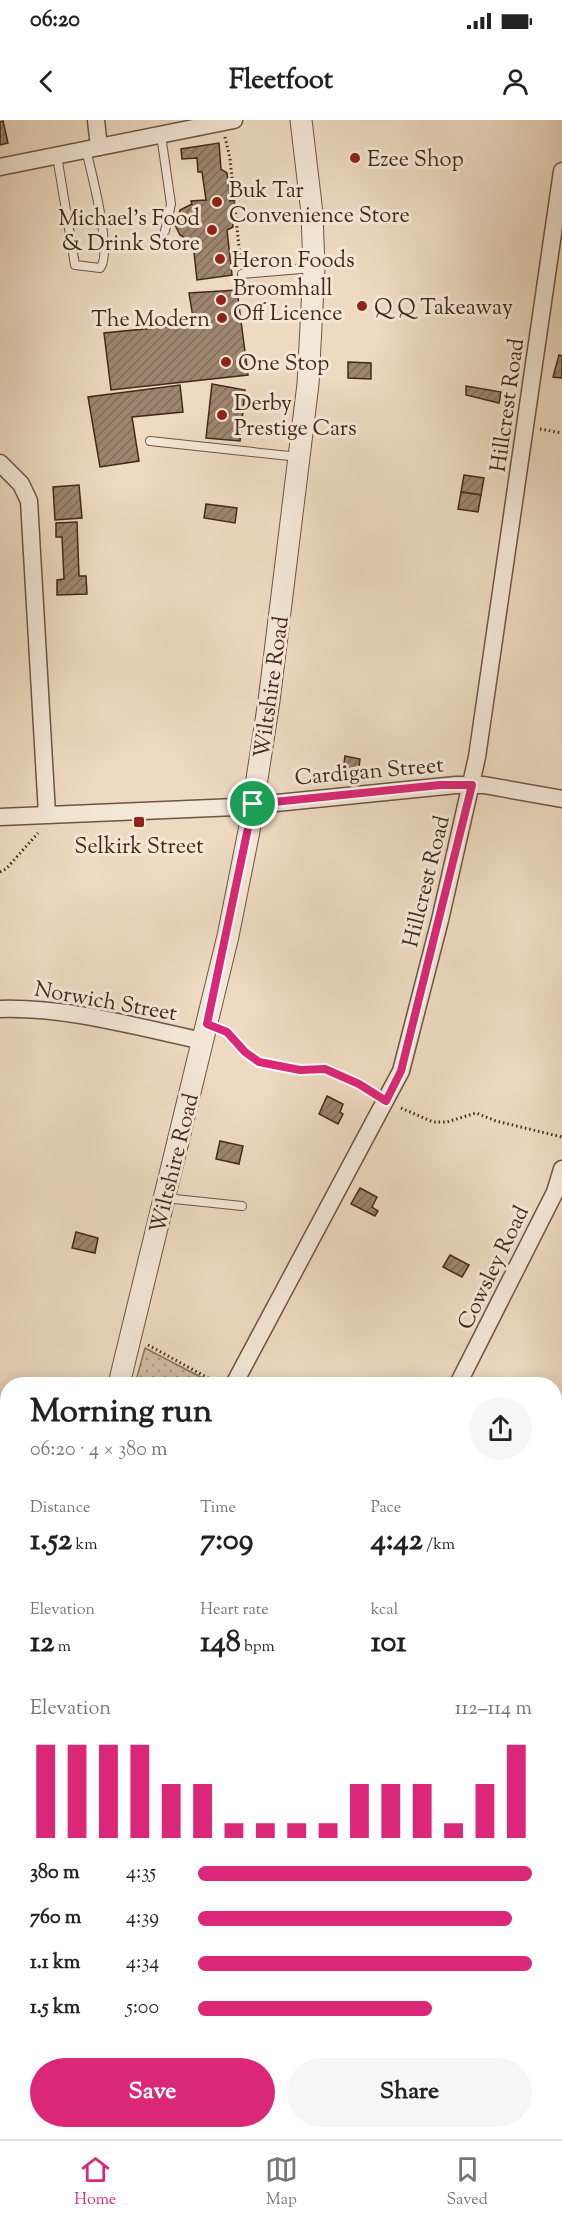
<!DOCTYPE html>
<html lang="en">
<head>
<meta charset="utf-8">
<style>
	:root { --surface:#fff; --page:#f6f6f6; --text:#222; --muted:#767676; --line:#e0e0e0; --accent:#db2777 }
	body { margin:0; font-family:"Sorts Mill Goudy",serif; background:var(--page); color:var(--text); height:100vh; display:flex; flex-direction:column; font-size:22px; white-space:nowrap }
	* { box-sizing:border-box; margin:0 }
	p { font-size:20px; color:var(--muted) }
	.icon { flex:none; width:33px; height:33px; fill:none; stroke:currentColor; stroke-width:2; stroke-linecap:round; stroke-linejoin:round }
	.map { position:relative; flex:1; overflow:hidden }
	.side { position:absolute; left:0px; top:1257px; width:562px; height:762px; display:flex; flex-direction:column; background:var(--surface); border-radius:24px 24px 0 0; box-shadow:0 3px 15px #0003 }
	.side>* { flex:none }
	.pin { position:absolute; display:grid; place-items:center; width:51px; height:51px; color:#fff; margin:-26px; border:3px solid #fff; border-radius:50%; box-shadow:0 2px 6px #0007 }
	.round { display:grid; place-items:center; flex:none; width:63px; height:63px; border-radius:32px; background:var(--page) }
	.summary { display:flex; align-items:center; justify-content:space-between; height:102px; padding:0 30px }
	h1 { font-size:33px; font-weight:700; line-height:45px }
	.figures { display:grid; grid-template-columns:repeat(3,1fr); gap:9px; height:102px; padding:6px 30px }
	.figures div { display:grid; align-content:center }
	.figures b { font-size:30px; font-weight:700 }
	.figures small { font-size:16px; font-weight:400 }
	.figures p { font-size:16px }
	.chart { height:168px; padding:12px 30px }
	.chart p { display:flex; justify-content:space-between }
	.chart svg { width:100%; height:108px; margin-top:6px; stroke:var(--accent); stroke-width:6 }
	.cta { display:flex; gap:12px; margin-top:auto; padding:12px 30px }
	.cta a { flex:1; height:69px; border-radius:36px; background:var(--accent); color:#fff; font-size:24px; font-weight:700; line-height:69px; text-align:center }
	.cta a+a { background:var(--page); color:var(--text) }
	ul { padding:0 30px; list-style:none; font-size:20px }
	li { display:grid; grid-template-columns:96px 72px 1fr; align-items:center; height:45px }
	li i { height:15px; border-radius:8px; background:var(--accent) }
	.status { display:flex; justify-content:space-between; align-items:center; height:42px; padding:0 30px; background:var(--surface); direction:ltr }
	.status svg { height:16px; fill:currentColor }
	header { display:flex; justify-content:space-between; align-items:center; height:78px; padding:0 30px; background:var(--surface); font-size:27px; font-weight:700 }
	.tab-bar { display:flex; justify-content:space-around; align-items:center; height:84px; border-top:2px solid var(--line); background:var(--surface); font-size:16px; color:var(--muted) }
	.tab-bar a { display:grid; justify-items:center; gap:3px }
	.tab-bar .on { color:var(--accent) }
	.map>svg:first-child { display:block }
	.grass { fill:url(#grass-dots); stroke:#8c725e; stroke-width:1.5 }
	.building { fill:url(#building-hatch); stroke:#462817; stroke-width:1.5 }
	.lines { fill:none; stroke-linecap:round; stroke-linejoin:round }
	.service-casing { stroke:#705442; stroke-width:10 }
	.minor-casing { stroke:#705442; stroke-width:19 }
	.tertiary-casing { stroke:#705442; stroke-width:23 }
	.path { stroke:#462817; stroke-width:3; stroke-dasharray:1.5 3; stroke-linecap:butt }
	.service { stroke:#f3e7d7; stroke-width:8 }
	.minor { stroke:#f3e7d7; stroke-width:16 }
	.tertiary { stroke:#f3e7d7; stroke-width:21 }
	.route-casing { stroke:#fff; stroke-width:12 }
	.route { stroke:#db2777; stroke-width:8 }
	.poi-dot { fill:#8f2418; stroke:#f3e7d7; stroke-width:2 }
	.labels { text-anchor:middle; stroke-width:6; stroke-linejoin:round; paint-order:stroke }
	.poi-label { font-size:22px; fill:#462817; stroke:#f3e7d7; text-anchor:start }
	.street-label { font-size:22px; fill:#462817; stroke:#f3e7d7 }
</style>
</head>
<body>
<div class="status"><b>06:20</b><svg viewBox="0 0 49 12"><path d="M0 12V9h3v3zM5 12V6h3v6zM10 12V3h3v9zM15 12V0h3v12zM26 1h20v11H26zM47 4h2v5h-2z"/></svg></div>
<header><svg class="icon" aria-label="back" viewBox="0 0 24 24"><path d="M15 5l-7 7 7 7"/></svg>Fleetfoot<svg class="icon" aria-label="person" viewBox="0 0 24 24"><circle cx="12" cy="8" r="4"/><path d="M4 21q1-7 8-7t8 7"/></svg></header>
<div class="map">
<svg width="562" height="2019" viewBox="0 0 562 2019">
	<defs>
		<pattern id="grass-dots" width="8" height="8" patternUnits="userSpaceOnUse" patternTransform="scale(1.5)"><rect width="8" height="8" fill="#d1bca4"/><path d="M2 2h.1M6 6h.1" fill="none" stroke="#ab9985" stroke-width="1.8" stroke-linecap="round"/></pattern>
		<pattern id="building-hatch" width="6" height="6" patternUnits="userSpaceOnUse" patternTransform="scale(1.5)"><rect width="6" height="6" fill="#9d856f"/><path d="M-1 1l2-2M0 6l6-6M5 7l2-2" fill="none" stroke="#826d5a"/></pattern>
	</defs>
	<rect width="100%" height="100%" fill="#eddac1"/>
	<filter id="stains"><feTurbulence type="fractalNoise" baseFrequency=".00333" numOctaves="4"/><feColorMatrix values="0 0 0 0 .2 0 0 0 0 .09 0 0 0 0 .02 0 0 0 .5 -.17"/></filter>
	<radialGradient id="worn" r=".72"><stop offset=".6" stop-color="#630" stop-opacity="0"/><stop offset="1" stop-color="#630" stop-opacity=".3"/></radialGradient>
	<polygon class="grass" points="145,1228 214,1264 135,1264"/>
	<g class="building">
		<polygon points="3,1 8,23 0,25 0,2"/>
		<polygon points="219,23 221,49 227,53 230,81 234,80 235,87 231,87 233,107 227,110 232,155 197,160 193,123 197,121 190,121 180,115 175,105 180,90 192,84 191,81 206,80 202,52 198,52 197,38 182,39 181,29"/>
		<polygon points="237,170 248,255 111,270 104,213 194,204 189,173"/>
		<polygon points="559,235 562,236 562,258 553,257"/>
		<polygon points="348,242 371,243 371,259 348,258"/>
		<polygon points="212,264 245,270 240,321 206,318"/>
		<polygon points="180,265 183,292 132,297 139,341 100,347 88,277"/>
		<polygon points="466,266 501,272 499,283 466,275"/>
		<polygon points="464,355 484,358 481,375 461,372"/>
		<polygon points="79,365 82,398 55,400 53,367"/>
		<polygon points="461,372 481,375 478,392 458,389"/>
		<polygon points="206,384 237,388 235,403 204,398"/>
		<polygon points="77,402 79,456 86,456 87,474 57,475 57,460 64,459 62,417 56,417 56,403"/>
		<polygon points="345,636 360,639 358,654 343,651"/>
		<polygon points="327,976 343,984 340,992 343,994 338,1004 319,994"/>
		<polygon points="220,1021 243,1026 239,1044 216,1039"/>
		<polygon points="360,1068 377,1077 372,1087 378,1091 375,1096 351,1084"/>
		<polygon points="76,1112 98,1118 95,1133 72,1128"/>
		<polygon points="450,1135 469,1145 462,1157 443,1147"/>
		<polygon points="7,1675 8,1676 8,1695 0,1689"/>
		<polygon points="30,2012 59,2012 44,2019 34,2019"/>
		<polygon points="118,2012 143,2012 149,2016 147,2019 115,2019"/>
		<polygon points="199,2012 221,2012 223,2019 201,2019"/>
	</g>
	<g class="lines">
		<g class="service-casing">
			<g id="service">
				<polyline points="161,15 171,84 165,111"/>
				<path d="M 57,36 L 75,145 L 100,148 C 113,134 91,50 86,30"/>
				<polyline points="242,154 313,148"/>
				<polyline points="150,321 299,337"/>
				<polyline points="165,1078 242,1086"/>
			</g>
		</g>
		<g class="minor-casing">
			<g id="minor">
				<polyline points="96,0 99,27"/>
				<polyline points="0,47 234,0"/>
				<polyline points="0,343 21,364 29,381 47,694"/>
				<polyline points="0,697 236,687 456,665 484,665 562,679"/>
				<path d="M 0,889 C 68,887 137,907 203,921"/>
				<polyline points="234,1264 401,951 440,800 477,637 562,51"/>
				<polyline points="458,1264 555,1072 562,1049"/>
				<polyline points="0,1322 8,1325"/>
				<polyline points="555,1575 562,1565"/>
				<polyline points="0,1638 8,1633"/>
				<polyline points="0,1879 8,1876"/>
			</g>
		</g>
		<g class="tertiary-casing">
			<g id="tertiary">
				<polyline points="119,1264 228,816 249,711 269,581 308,264 314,148 312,93 301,0"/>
				<polyline points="0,1589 8,1595"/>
				<polyline points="555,1926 562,1918"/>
				<polyline points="277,2012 279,2019"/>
				<polyline points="457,2019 466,2012"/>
			</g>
		</g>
		<g class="path">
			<polyline points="225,17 230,38 240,137"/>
			<polyline points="237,99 295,95"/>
			<polyline points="540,309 562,313"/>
			<polyline points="0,752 6,749 38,713"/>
			<polyline points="223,911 259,942 300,950 325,949 372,972"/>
			<polyline points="401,988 433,1002 447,1002 476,993 496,1001 562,1017"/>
			<polyline points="148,1225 219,1264"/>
			<polyline points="156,2012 158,2019"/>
		</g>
		<use href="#service" class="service"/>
		<use href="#minor" class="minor"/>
		<use href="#tertiary" class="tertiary"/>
	</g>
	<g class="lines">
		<g class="route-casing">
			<polygon id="route" points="440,665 472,665 401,951 386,981 359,964 325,949 300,950 259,942 245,932 227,912 207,904 253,684"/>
		</g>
		<use href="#route" class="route"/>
	</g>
	<g class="poi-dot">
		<circle cx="355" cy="38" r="6"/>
		<circle cx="217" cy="82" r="6"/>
		<circle cx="212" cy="110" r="6"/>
		<circle cx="220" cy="139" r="6"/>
		<circle cx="221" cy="180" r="6"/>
		<circle cx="362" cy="186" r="6"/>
		<circle cx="222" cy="198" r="6"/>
		<circle cx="226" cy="242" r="6"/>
		<circle cx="222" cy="295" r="6"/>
		<rect x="133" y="696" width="12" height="12" rx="3"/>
	</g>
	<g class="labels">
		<g class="poi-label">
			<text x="367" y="46">Ezee Shop</text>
			<text x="229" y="77">Buk Tar<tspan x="229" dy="25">Convenience Store</tspan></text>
			<text x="200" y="105" text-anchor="end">Michael's Food<tspan x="200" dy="25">&amp; Drink Store</tspan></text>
			<text x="232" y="147">Heron Foods</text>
			<text x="233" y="175">Broomhall<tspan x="233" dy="25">Off Licence</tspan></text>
			<text x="374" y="194">Q Q Takeaway</text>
			<text x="210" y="206" text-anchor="end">The Modern</text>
			<text x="238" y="250">One Stop</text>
			<text x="234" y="290">Derby<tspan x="234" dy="25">Prestige Cars</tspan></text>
			<text x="139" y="733" text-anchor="middle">Selkirk Street</text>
		</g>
		<g class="street-label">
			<text transform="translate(506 285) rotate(-82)" y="8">Hillcrest Road</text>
			<text transform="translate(270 567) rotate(-82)" y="8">Wiltshire Road</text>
			<text transform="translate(369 650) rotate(-5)" y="8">Cardigan Street</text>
			<text transform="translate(425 761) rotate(-76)" y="8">Hillcrest Road</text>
			<text transform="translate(106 880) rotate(10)" y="8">Norwich Street</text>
			<text transform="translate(173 1043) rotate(-76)" y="8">Wiltshire Road</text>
			<text transform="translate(492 1147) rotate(-64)" y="8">Cowsley Road</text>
		</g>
	</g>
	<rect width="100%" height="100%" filter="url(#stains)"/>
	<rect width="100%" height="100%" fill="url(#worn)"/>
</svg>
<div class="pin" style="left:253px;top:684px;background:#1e9e55"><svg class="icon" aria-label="arrive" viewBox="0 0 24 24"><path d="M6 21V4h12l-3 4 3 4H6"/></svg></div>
<section class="side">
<div class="summary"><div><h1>Morning run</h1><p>06:20 · 4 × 380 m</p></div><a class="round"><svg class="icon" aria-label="share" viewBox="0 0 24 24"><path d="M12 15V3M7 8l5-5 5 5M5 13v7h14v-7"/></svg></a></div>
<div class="figures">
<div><p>Distance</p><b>1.52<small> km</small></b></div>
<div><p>Time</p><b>7:09</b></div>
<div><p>Pace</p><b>4:42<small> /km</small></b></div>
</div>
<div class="figures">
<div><p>Elevation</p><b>12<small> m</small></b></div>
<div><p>Heart rate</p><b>148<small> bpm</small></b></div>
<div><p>kcal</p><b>101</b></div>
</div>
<div class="chart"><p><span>Elevation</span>112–114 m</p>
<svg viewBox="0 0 160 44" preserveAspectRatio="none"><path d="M5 44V6M15 44V6M25 44V6M35 44V6M45 44V22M55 44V22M65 44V38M75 44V38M85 44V38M95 44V38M105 44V22M115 44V22M125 44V22M135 44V38M145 44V22M155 44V6"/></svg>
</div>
<ul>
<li><b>380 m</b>4:35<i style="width:100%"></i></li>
<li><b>760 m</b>4:39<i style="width:94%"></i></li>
<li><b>1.1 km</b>4:34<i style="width:100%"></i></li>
<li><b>1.5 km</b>5:00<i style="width:70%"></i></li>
</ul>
<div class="cta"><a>Save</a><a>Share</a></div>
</section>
</div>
<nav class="tab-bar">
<a class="on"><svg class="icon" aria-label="home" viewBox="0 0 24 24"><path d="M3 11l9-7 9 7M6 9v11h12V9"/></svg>Home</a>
<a><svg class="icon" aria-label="map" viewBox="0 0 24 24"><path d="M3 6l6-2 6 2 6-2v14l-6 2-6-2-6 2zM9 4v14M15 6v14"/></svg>Map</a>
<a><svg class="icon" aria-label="saved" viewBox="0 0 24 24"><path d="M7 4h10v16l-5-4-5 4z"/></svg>Saved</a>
</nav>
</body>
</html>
